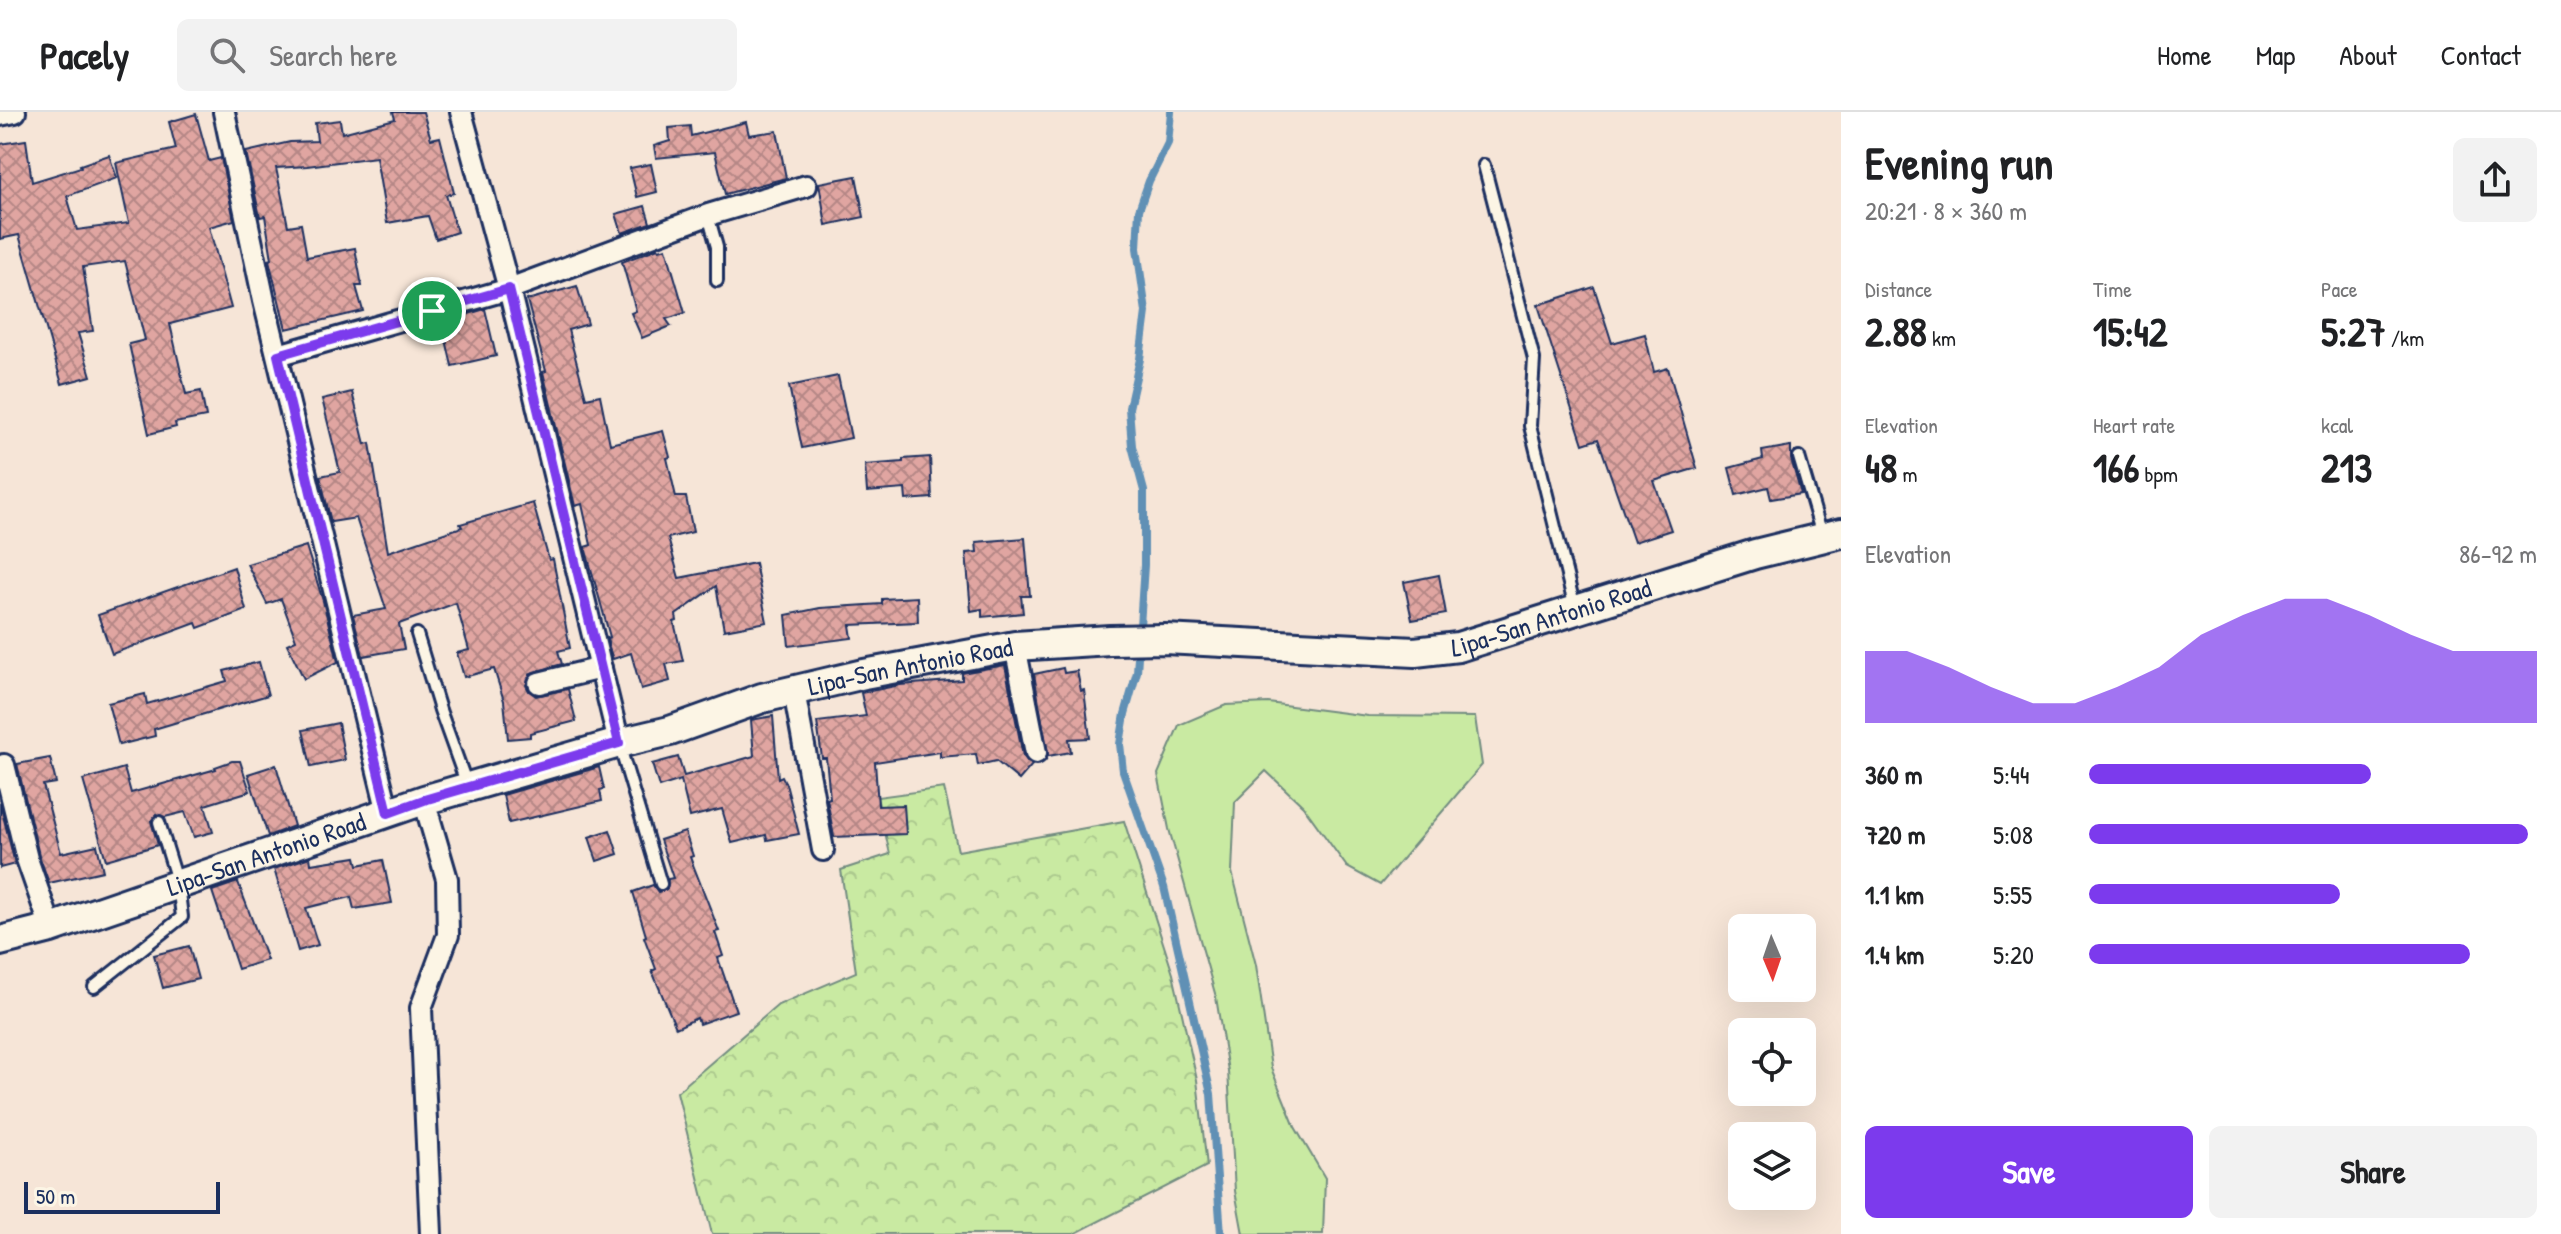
<!DOCTYPE html>
<html lang="en">
<head>
<meta charset="utf-8">
<style>
	:root { --surface:#fff; --page:#f2f2f2; --text:#202124; --muted:#757577; --line:#e0e0e0; --accent:#7c3aed }
	body { margin:0; font-family:"Patrick Hand",sans-serif; background:var(--page); color:var(--text); height:100vh; display:flex; flex-direction:column; font-size:30px; white-space:nowrap }
	* { box-sizing:border-box; margin:0 }
	p { font-size:26px; color:var(--muted) }
	.icon { flex:none; width:44px; height:44px; fill:none; stroke:currentColor; stroke-width:2; stroke-linecap:round; stroke-linejoin:round }
	.map { position:relative; flex:1; overflow:hidden }
	.side { display:flex; flex-direction:column; background:var(--surface); width:720px }
	.side>* { flex:none }
	.needle { width:52px; rotate:178deg }
	.buttons { position:absolute; left:1728px; top:802px; display:grid; gap:16px }
	.buttons a { display:grid; place-items:center; width:88px; height:88px; border-radius:12px; background:var(--surface); box-shadow:0 8px 32px #0002; font-size:40px }
	.scale { position:absolute; left:24px; bottom:20px; width:196px; box-sizing:border-box; padding-left:8px; border:4px solid #1b2f5e; border-top:0; font-size:22px; line-height:28px; white-space:nowrap; color:#1b2f5e; -webkit-text-stroke:6px #fcf5e5; paint-order:stroke }
	.pin { position:absolute; display:grid; place-items:center; width:68px; height:68px; color:#fff; margin:-34px; border:4px solid #fff; border-radius:50%; box-shadow:0 2px 8px #0007 }
	.round { display:grid; place-items:center; flex:none; width:84px; height:84px; border-radius:12px; background:var(--page) }
	.summary { display:flex; align-items:center; justify-content:space-between; height:136px; padding:0 24px }
	h1 { font-size:44px; font-weight:700; line-height:60px }
	.metrics { display:grid; grid-template-columns:repeat(3,1fr); gap:12px; height:136px; padding:8px 24px }
	.metrics div { display:grid; align-content:center }
	.metrics b { font-size:40px; font-weight:700 }
	.metrics small { font-size:22px; font-weight:400 }
	.metrics p { font-size:22px }
	.chart { height:224px; padding:16px 24px }
	.chart p { display:flex; justify-content:space-between }
	.chart svg { width:100%; height:144px; margin-top:8px; fill:var(--accent); opacity:.7 }
	.button { display:flex; gap:16px; margin-top:auto; padding:16px 24px }
	.button a { flex:1; height:92px; border-radius:12px; background:var(--accent); color:#fff; font-size:32px; font-weight:700; line-height:92px; text-align:center }
	.button a+a { background:var(--page); color:var(--text) }
	ul { padding:0 24px; list-style:none; font-size:26px }
	li { display:grid; grid-template-columns:128px 96px 1fr; align-items:center; height:60px }
	li i { height:20px; border-radius:10px; background:var(--accent) }
	header { display:flex; align-items:center; gap:48px; box-sizing:border-box; height:112px; padding:0 40px; background:var(--surface); border-bottom:2px solid var(--line) }
	header strong { font-size:38px }
	nav { display:flex; gap:44px; margin-inline-start:auto; font-size:28px }
	.search { width:560px; height:72px; background:var(--page); display:flex; align-items:center; gap:20px; box-sizing:border-box; padding:0 28px; border-radius:12px; color:var(--muted); font-size:30px }
	main { display:flex; flex:1; min-height:0 }
	.map>svg:first-child { display:block }
	.green { fill:#c9eaa2; stroke:#728c80; stroke-width:2 }
	.forest { fill:url(#forest-crowns); stroke:#728c80; stroke-width:2 }
	.lines { fill:none; stroke-linecap:round; stroke-linejoin:round }
	.stream { stroke:#6090b5; stroke-width:8 }
	.building { fill:url(#building-cross-hatch); stroke:#1b2f5e; stroke-width:2 }
	.service-casing { stroke:#1b2f5e; stroke-width:16 }
	.minor-casing { stroke:#1b2f5e; stroke-width:26 }
	.secondary-casing { stroke:#1b2f5e; stroke-width:34 }
	.service { stroke:#fcf5e5; stroke-width:10 }
	.minor { stroke:#fcf5e5; stroke-width:20 }
	.secondary { stroke:#fcf5e5; stroke-width:28 }
	.route-casing { stroke:#fff; stroke-width:16 }
	.route { stroke:#7c3aed; stroke-width:10 }
	.labels { text-anchor:middle; stroke-width:7; stroke-linejoin:round; paint-order:stroke }
	.street-label { font-size:26px; fill:#1b2f5e; stroke:#fcf5e5 }
</style>
</head>
<body>
<header>
<strong>Pacely</strong>
<div class="search"><svg class="icon" aria-label="search" viewBox="0 0 24 24"><circle cx="10" cy="10" r="6"/><path d="M15 15l6 6"/></svg>Search here</div>
<nav><a>Home</a><a>Map</a><a>About</a><a>Contact</a></nav>
</header>
<main>
<div class="map">
<svg width="1841" height="1122" viewBox="0 0 1841 1122">
	<defs>
		<pattern id="forest-crowns" width="20" height="18" patternUnits="userSpaceOnUse" patternTransform="scale(2)"><rect width="20" height="18" fill="#c9eaa2"/><path d="M2 6a3 3 0 1 1 6 0M12 15a3 3 0 1 1 6 0" fill="none" stroke="#acc98e"/></pattern>
		<pattern id="building-cross-hatch" width="8" height="8" patternUnits="userSpaceOnUse" patternTransform="scale(2)"><rect width="8" height="8" fill="#e0a5a1"/><path d="M0 0l8 8M0 8l8-8" fill="none" stroke="#b58786"/></pattern>
	</defs>
	<rect width="100%" height="100%" fill="#f6e5d7"/>
	<filter id="ink" filterUnits="userSpaceOnUse"><feTurbulence type="fractalNoise" baseFrequency=".0125" numOctaves="2"/><feDisplacementMap in="SourceGraphic" scale="16" xChannelSelector="R" yChannelSelector="G"/><feConvolveMatrix kernelMatrix="1 2 1 2 8 2 1 2 1" color-interpolation-filters="sRGB"/></filter>
	<g filter="url(#ink)">
		<polygon class="green" points="1268,591 1368,604 1475,605 1482,653 1380,773 1347,755 1303,694 1266,659 1235,690 1232,760 1256,853 1271,956 1295,1015 1325,1066 1323,1122 1243,1122 1235,1079 1228,959 1216,885 1169,717 1158,662 1179,613 1226,593"/>
		<polygon class="forest" points="944,676 958,739 1124,709 1173,862 1197,968 1207,1054 1074,1122 712,1122 677,980 778,893 856,860 841,758 890,742 877,685"/>
		<g class="lines">
			<polyline class="stream" points="1171,0 1168,31 1149,69 1139,98 1137,136 1146,200 1140,247 1129,296 1132,334 1144,379 1144,453 1137,560 1125,602 1120,632 1123,659 1164,775 1211,982 1221,1122"/>
		</g>
		<g class="building">
			<polygon points="393,0 423,0 431,27 440,25 454,81 446,83 457,120 436,127 428,104 387,111 376,45 307,54 276,56 288,114 301,112 307,145 355,136 362,174 356,174 363,199 286,217 269,148 272,147 265,104 260,105 246,40 290,30 317,29 315,11 340,8 342,21 395,7"/>
			<polygon points="196,2 209,49 221,46 234,108 209,115 231,196 170,212 186,282 201,279 206,305 175,311 176,315 149,322 129,232 145,228 125,149 83,155 93,219 78,221 91,264 62,272 19,123 0,127 0,32 26,28 32,70 81,55 80,53 109,43 117,66 67,84 77,118 129,111 116,51 176,37 169,10"/>
			<polygon points="746,10 749,23 777,19 786,66 725,82 715,40 656,46 654,34 670,29 669,16 690,14 691,24"/>
			<polygon points="651,52 657,80 637,85 630,56"/>
			<polygon points="856,64 864,105 826,113 819,71"/>
			<polygon points="645,94 650,111 622,121 616,102"/>
			<polygon points="658,136 659,138 666,136 685,201 666,207 671,214 642,226 631,201 636,199 622,150"/>
			<polygon points="577,174 588,212 568,218 586,286 600,283 610,332 663,319 670,345 667,346 676,385 686,385 693,420 668,426 679,466 755,451 767,510 724,518 716,474 676,503 677,509 674,510 683,549 666,552 670,569 641,577 631,541 613,547 609,536 607,526 610,525 585,435 591,433 582,392 575,394 543,260 546,259 527,188"/>
			<polygon points="1594,175 1612,231 1645,222 1654,260 1668,256 1697,356 1654,369 1671,418 1634,430 1598,327 1583,332 1538,193"/>
			<polygon points="485,197 496,244 452,254 442,210"/>
			<polygon points="838,264 851,326 802,336 789,274"/>
			<polygon points="352,280 365,332 370,331 388,440 462,415 460,412 533,391 549,448 553,447 570,536 558,539 562,552 531,561 526,573 529,579 536,584 568,577 576,609 530,621 530,625 508,627 504,589 494,557 464,565 457,541 469,538 456,491 399,512 404,537 363,544 353,503 386,497 356,406 331,410 320,364 340,360 322,287"/>
			<polygon points="1791,334 1791,347 1801,382 1771,387 1768,375 1736,383 1729,356 1763,347 1762,339"/>
			<polygon points="930,345 932,386 906,388 905,377 867,380 865,353 903,350 903,347"/>
			<polygon points="1025,426 1030,484 1021,484 1023,501 982,505 982,497 971,499 966,441 977,440 976,430"/>
			<polygon points="306,434 323,489 338,550 304,567 287,532 296,528 281,487 267,492 247,452"/>
			<polygon points="234,455 246,498 198,516 196,511 112,542 98,503"/>
			<polygon points="1439,463 1446,502 1412,508 1404,470"/>
			<polygon points="917,485 918,510 850,513 852,526 789,534 786,503 820,496 882,492 882,487"/>
			<polygon points="259,550 268,583 154,617 155,624 119,633 108,591 145,582 147,592 227,569 224,559"/>
			<polygon points="1005,553 1023,644 1032,653 1019,668 996,649 978,653 976,642 940,645 940,640 875,650 878,694 904,693 906,722 834,725 827,687 830,686 826,646 822,646 817,610 866,604 861,581 900,573 962,568 962,561"/>
			<polygon points="1063,556 1064,561 1077,559 1081,579 1084,578 1090,626 1069,627 1071,640 1048,644 1034,562"/>
			<polygon points="773,604 778,666 782,664 786,672 799,722 767,728 766,723 732,731 722,697 690,705 681,668 659,675 652,652 678,645 684,664 754,644 751,608"/>
			<polygon points="338,611 345,648 311,655 303,618"/>
			<polygon points="50,646 56,671 43,673 61,741 97,733 103,759 49,771 39,743 17,652"/>
			<polygon points="232,649 240,649 250,679 205,693 213,720 194,725 185,700 165,705 157,702 151,709 158,733 106,748 83,668 124,656 131,681 216,657 215,655"/>
			<polygon points="276,653 294,714 268,724 248,662"/>
			<polygon points="599,655 604,677 600,678 602,689 509,711 503,683"/>
			<polygon points="0,691 15,752 0,756"/>
			<polygon points="610,718 618,742 597,749 589,725"/>
			<polygon points="685,720 693,744 690,745 719,819 715,820 723,844 718,846 736,899 699,912 697,906 676,916 652,859 656,857 644,825 646,824 633,780 653,773 658,780 667,777 668,767 673,766 660,728"/>
			<polygon points="310,745 311,752 356,745 358,753 383,748 392,791 354,797 351,785 306,796 318,833 298,839 274,757"/>
			<polygon points="238,770 267,848 238,857 212,779"/>
			<polygon points="189,834 198,867 163,876 154,843"/>
		</g>
		<g class="lines">
			<g class="service-casing">
				<g id="service">
					<polyline points="1484,53 1534,247 1530,314 1575,496"/>
					<polyline points="708,103 717,135 717,169"/>
					<polyline points="1799,345 1822,423"/>
					<polyline points="417,522 440,598 467,673"/>
					<polyline points="619,632 661,772"/>
					<polyline points="94,875 182,805 178,772 159,710"/>
				</g>
			</g>
			<g class="minor-casing">
				<g id="minor">
					<polyline points="224,0 264,189 388,701"/>
					<polyline points="461,0 509,177 619,631"/>
					<polyline points="0,3 15,0"/>
					<polyline points="278,243 509,177 708,103 806,74"/>
					<polyline points="1015,534 1036,641"/>
					<polyline points="539,571 601,556"/>
					<polyline points="794,579 823,738"/>
					<polyline points="4,653 27,747 51,816"/>
					<polyline points="424,688 447,767 448,823 421,896 431,1122"/>
				</g>
			</g>
			<g class="secondary-casing">
				<g id="secondary">
					<path id="s1" d="M 0,829 L 51,816 L 424,688 L 619,631 L 670,619 L 762,586 L 864,562 L 1015,534 L 1110,528 L 1165,527 L 1415,540 L 1458,535 L 1755,442 L 1841,421"/>
				</g>
			</g>
			<use href="#service" class="service"/>
			<use href="#minor" class="minor"/>
			<use href="#secondary" class="secondary"/>
		</g>
	</g>
	<g class="lines" filter="url(#ink)">
		<g class="route-casing">
			<polygon id="route" points="509,177 619,631 424,688 388,701 278,243"/>
		</g>
		<use href="#route" class="route"/>
	</g>
	<g class="labels">
		<g class="street-label">
			<text dy="9" stroke="none"><textPath href="#s1" startOffset="1600">Lipa-San Antonio Road</textPath></text>
			<text dy="9" stroke="none"><textPath href="#s1" startOffset="952">Lipa-San Antonio Road</textPath></text>
			<text dy="9" stroke="none"><textPath href="#s1" startOffset="280">Lipa-San Antonio Road</textPath></text>
		</g>
	</g>
</svg>
<div class="buttons">
<a><svg class="needle" viewBox="-14 -14 28 28"><path d="M0-13l5 13h-10z" fill="#e53935"/><path d="M0 13l5-13h-10z" fill="#757577"/></svg></a>
<a><svg class="icon" aria-label="locate" viewBox="0 0 24 24"><circle cx="12" cy="12" r="6"/><path d="M12 2v4M12 18v4M2 12h4M18 12h4"/></svg></a>
<a><svg class="icon" aria-label="layers" viewBox="0 0 24 24"><path d="M12 4l9 5-9 5-9-5zM3 14l9 5 9-5"/></svg></a>
</div>
<div class="scale">50 m</div>
<div class="pin" style="left:432px;top:199px;background:#1e9e55"><svg class="icon" aria-label="arrive" viewBox="0 0 24 24"><path d="M6 21V4h12l-3 4 3 4H6"/></svg></div>
</div>
<section class="side">
<div class="summary"><div><h1>Evening run</h1><p>20:21 · 8 × 360 m</p></div><a class="round"><svg class="icon" aria-label="share" viewBox="0 0 24 24"><path d="M12 15V3M7 8l5-5 5 5M5 13v7h14v-7"/></svg></a></div>
<div class="metrics">
<div><p>Distance</p><b>2.88<small> km</small></b></div>
<div><p>Time</p><b>15:42</b></div>
<div><p>Pace</p><b>5:27<small> /km</small></b></div>
</div>
<div class="metrics">
<div><p>Elevation</p><b>48<small> m</small></b></div>
<div><p>Heart rate</p><b>166<small> bpm</small></b></div>
<div><p>kcal</p><b>213</b></div>
</div>
<div class="chart"><p><span>Elevation</span>86–92 m</p>
<svg viewBox="0 0 160 44" preserveAspectRatio="none"><path d="M0 44V22L10 22L20 27L30 33L40 38L50 38L60 33L70 27L80 17L90 11L100 6L110 6L120 11L130 17L140 22L150 22L160 22V44z"/></svg>
</div>
<ul>
<li><b>360 m</b>5:44<i style="width:63%"></i></li>
<li><b>720 m</b>5:08<i style="width:98%"></i></li>
<li><b>1.1 km</b>5:55<i style="width:56%"></i></li>
<li><b>1.4 km</b>5:20<i style="width:85%"></i></li>
</ul>
<div class="button"><a>Save</a><a>Share</a></div>
</section>
</main>
</body>
</html>
